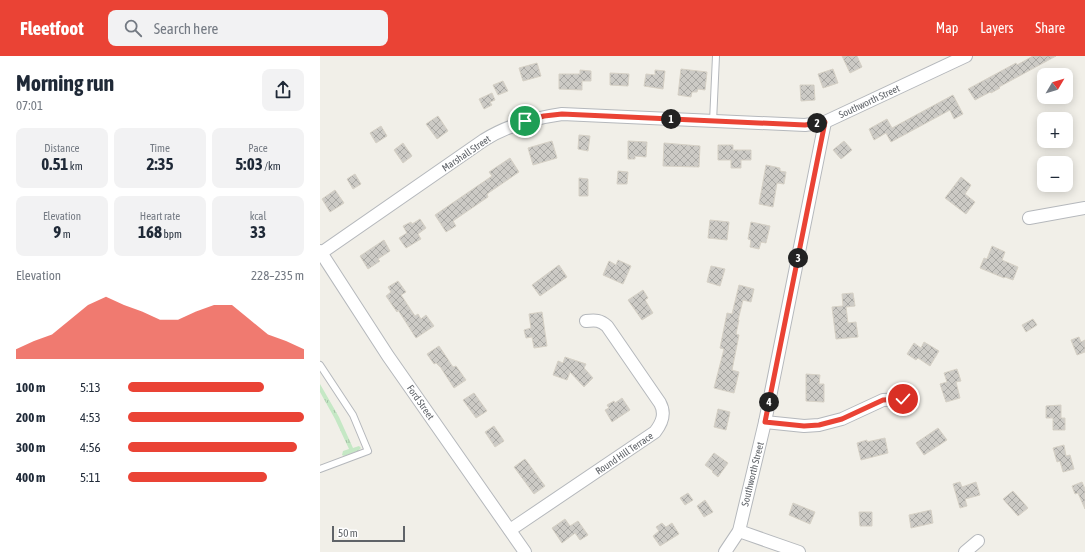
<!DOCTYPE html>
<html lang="en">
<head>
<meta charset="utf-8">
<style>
	:root { --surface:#fff; --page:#f2f2f3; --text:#1f2937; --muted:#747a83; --accent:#ea4335 }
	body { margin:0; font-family:"Asap Condensed",sans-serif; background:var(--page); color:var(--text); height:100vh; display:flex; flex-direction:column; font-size:15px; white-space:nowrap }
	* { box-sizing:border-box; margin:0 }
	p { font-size:13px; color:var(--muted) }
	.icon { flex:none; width:22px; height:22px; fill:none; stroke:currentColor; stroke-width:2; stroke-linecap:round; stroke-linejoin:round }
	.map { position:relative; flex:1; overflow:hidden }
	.drawer { display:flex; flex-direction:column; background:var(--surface); width:320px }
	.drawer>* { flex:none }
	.needle { width:26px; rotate:52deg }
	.controls { position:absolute; left:717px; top:12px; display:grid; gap:8px }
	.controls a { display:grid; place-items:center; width:36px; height:36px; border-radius:8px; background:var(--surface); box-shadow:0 2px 10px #0003; font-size:20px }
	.scale { position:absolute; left:12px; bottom:10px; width:73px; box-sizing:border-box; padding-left:4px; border:2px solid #5f6368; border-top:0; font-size:11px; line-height:14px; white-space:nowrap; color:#5f6368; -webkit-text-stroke:3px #fff; paint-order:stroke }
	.pin { position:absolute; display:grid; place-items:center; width:34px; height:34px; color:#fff; margin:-17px; border:2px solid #fff; border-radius:50%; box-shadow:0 1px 4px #0007 }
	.km { position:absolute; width:20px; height:20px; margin:-10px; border-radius:50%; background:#222; color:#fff; font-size:11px; line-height:20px; text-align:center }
	.round { display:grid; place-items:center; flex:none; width:42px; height:42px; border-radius:8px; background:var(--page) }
	.summary { display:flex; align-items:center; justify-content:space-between; height:68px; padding:0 16px }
	h1 { font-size:22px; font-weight:700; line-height:30px }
	.stats { display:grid; grid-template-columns:repeat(3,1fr); gap:6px; height:68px; padding:4px 16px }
	.stats div { display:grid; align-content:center; border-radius:8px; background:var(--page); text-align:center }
	.stats b { font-size:17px; font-weight:700 }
	.stats small { font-size:11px; font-weight:400 }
	.stats p { font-size:11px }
	.chart { height:112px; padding:8px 16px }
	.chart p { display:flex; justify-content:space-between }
	.chart svg { width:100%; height:72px; margin-top:4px; fill:var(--accent); opacity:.7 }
	ul { padding:0 16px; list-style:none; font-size:13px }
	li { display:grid; grid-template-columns:64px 48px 1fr; align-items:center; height:30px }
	li i { height:10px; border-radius:5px; background:var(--accent) }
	header { display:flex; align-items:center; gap:24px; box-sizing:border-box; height:56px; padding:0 20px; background:var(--accent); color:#fff }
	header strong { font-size:19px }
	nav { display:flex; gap:22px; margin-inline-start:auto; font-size:14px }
	.search { width:280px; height:36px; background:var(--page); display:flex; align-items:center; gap:10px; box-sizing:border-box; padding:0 14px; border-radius:8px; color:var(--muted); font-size:15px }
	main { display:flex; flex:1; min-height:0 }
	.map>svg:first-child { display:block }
	.grass { fill:url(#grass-tufts) }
	.building { fill:url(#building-cross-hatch); stroke:#d6d1c6 }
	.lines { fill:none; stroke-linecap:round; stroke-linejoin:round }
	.service-casing { stroke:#b5b8bc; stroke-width:8 }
	.minor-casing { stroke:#b5b8bc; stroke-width:14 }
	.service { stroke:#fff; stroke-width:6 }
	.minor { stroke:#fff; stroke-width:12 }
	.route-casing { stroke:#fff; stroke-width:8 }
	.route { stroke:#ea4335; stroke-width:5 }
	.labels { text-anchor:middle; stroke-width:3; stroke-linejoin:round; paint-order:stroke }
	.street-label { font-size:10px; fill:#5f6368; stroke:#fff }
</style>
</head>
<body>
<header>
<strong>Fleetfoot</strong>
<div class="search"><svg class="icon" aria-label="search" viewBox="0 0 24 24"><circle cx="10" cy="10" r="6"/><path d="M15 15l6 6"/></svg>Search here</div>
<nav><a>Map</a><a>Layers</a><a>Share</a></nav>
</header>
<main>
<section class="drawer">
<div class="summary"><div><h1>Morning run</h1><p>07:01</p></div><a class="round"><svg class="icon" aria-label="share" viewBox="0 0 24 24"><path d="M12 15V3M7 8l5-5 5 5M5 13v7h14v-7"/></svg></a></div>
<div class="stats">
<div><p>Distance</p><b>0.51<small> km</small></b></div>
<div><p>Time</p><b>2:35</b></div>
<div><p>Pace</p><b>5:03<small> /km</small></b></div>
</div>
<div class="stats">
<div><p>Elevation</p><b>9<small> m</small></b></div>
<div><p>Heart rate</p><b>168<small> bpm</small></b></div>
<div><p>kcal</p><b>33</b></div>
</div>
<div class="chart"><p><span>Elevation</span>228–235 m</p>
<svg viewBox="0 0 160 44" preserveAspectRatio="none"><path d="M0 44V38L10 33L20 29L30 20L40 11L50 6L60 11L70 15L80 20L90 20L100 15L110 11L120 11L130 20L140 29L150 33L160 38V44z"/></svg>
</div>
<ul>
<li><b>100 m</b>5:13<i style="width:77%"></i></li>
<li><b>200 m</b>4:53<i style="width:100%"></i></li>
<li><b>300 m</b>4:56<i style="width:96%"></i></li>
<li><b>400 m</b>5:11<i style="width:79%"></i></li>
</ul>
</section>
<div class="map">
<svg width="765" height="496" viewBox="0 0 765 496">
	<defs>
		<pattern id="grass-tufts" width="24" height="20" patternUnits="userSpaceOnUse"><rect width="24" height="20" fill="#c5e8c5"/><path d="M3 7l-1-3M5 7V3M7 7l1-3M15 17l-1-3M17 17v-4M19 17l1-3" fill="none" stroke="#a3c0a4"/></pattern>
		<pattern id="building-cross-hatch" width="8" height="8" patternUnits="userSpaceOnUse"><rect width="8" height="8" fill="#cccac5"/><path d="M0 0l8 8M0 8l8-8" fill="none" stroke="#a9a8a4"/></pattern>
	</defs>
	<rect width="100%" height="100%" fill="#f1efe8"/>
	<polygon class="grass" points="0,328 19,361 33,392 39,390 41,392 38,395 24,400 22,399 23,395 29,393 15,363 0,336"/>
	<g class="building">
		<polygon points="522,0 537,0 542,11 530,17"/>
		<polygon points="713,0 736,0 679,31 680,32 671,37 670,36 655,44 648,33 696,7 697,9"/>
		<polygon points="217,7 221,20 203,25 199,12"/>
		<polygon points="361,13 387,16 385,34 378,33 377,36 372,36 371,41 358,39"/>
		<polygon points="513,13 518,27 503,32 498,18"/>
		<polygon points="260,14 271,15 271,25 262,25 262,34 239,33 239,18 260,18"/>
		<polygon points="335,14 345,15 343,33 324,30 326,18 335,19"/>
		<polygon points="290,17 309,18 308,30 290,29"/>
		<polygon points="183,25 188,35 178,39 173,29"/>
		<polygon points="480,29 494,29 495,44 481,45"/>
		<polygon points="172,37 175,44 170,46 172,49 164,53 159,43"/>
		<polygon points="633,39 643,58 634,63 630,54 571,86 566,77 554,84 549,73 567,63 572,72"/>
		<polygon points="118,60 128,75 117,83 106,68"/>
		<polygon points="61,70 67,80 56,87 50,77"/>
		<polygon points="259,79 270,80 268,95 258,93"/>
		<polygon points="232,85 237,102 213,109 208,92"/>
		<polygon points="308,85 327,86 326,101 315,100 315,103 308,103"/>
		<polygon points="524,85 532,94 521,103 513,94"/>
		<polygon points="83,87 92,100 83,107 74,94"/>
		<polygon points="344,87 380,90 379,111 343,110"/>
		<polygon points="398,89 413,89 413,94 431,94 431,104 421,104 421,112 411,112 411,104 398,104"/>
		<polygon points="190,102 199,116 167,138 168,141 133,165 136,170 126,176 115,159 172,120 169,116"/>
		<polygon points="446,109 460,112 460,115 466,116 464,128 457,127 453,151 439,148"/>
		<polygon points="298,115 308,116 307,128 297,128"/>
		<polygon points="35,118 41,128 33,133 27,123"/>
		<polygon points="641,121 651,129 645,138 655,146 646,158 625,142"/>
		<polygon points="259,122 268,123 268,140 259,140"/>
		<polygon points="15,134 24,147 10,156 2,143"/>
		<polygon points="100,163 106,172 98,178 101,183 86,192 79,182 87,177 83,170 91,166 92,168"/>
		<polygon points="390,164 409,166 407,184 388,182"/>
		<polygon points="431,166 450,170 446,187 441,186 439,193 430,191 431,184 428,183"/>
		<polygon points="64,184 70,195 58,203 60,205 48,213 40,200"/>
		<polygon points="672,190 685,196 682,204 698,211 693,224 685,221 684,222 660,212 664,202 667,203"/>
		<polygon points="298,204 311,210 303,228 283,219 289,205 296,209"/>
		<polygon points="239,209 247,221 220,240 212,229"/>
		<polygon points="391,210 405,213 400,230 387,226"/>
		<polygon points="78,225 86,236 81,239 95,260 98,258 101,263 106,259 114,270 96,282 78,254 77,256 66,240 71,236 68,231"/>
		<polygon points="419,229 434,233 431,246 423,244 418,264 419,264 416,278 419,279 412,314 419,316 414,337 394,332 404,293 400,292 407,257 412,258"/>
		<polygon points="323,234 328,242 325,244 333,257 322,264 308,244"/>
		<polygon points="533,237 535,250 526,251 528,267 536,266 538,281 516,283 512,251 523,250 522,238"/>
		<polygon points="222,256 227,290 214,292 212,281 206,282 204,274 211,272 209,258"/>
		<polygon points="713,263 717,269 706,276 702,269"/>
		<polygon points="759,281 761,286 765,284 765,296 757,299 751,284"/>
		<polygon points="604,286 619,295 610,310 598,302 596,304 587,298 594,287 601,292"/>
		<polygon points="119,290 133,311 136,310 146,324 134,332 121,312 116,307 114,308 107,298"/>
		<polygon points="245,301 266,308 264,312 273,322 264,331 250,316 247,324 233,319 238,305 243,307"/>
		<polygon points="637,313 641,325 636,326 640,342 626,346 620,328 627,326 624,317"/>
		<polygon points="486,318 500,319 499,328 504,328 504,346 486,345"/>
		<polygon points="154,337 167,355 156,362 143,344"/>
		<polygon points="302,342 310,354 292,366 285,354 289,352 287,349 294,345 295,347"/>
		<polygon points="741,349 741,362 745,362 745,374 733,374 733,362 726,362 726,350"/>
		<polygon points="398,353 410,356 406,374 394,371"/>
		<polygon points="174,370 184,385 175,391 165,376"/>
		<polygon points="618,372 627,384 604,399 596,387"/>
		<polygon points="565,382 568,397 541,404 537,387 547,384 547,386"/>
		<polygon points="744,389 746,400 750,399 754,413 743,416 740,405 737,406 733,392"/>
		<polygon points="394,397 408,407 398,421 392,416 393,415 385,409"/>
		<polygon points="205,403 225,430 214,438 194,411"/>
		<polygon points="640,426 642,431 656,426 660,439 645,443 647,450 640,452 633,428"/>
		<polygon points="762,426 765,433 765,453 758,437 755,438 752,430"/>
		<polygon points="693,435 708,452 698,460 683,443"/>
		<polygon points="368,437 373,444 365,449 360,442"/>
		<polygon points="385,444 393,456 384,461 377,450"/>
		<polygon points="473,447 495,456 490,468 469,459"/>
		<polygon points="611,454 613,467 591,472 589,459"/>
		<polygon points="539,456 552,456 552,470 540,470"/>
		<polygon points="245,463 250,470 258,465 268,479 260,484 255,477 242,487 232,472"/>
		<polygon points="342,467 346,471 352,467 359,478 340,490 333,480 339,475 336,471"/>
	</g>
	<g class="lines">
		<g class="service-casing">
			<g id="service">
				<polyline points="393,66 396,0"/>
				<polyline points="0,309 33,359 48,395 0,413"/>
			</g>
		</g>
		<g class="minor-casing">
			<g id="minor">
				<polyline points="709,162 765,152"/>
				<polyline points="0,195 68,300 205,496"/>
				<path d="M 1,197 L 164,84 C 188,69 214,62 242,58 L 485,69 L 505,66 L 646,0"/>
				<polyline points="445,366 484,370 499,369 522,363 563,344 583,343"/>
				<path d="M 190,474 L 335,376 C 342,367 346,358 340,347 L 287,270 C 280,264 276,264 266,265"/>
				<polyline points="419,475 479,496"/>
				<polyline points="405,496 419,475 445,366 505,66"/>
				<polyline points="645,496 658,485"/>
			</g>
		</g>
		<use href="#service" class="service"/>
		<use href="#minor" class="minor"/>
	</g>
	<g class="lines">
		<g class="route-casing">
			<polyline id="route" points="205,65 224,60 242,58 485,69 505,66 445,366 484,370 499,369 522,363 563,344 583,343"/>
		</g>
		<use href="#route" class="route"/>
	</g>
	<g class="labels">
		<g class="street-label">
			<text transform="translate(549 45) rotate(-25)" y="4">Southworth Street</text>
			<text transform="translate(146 97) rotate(-34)" y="4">Marshall Street</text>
			<text transform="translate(101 346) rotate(55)" y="4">Ford Street</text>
			<text transform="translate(304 397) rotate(-34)" y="4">Round Hill Terrace</text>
			<text transform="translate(432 418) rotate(-76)" y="4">Southworth Street</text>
		</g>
	</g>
</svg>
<div class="controls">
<a><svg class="needle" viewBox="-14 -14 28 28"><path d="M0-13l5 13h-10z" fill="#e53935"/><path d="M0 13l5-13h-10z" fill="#747a83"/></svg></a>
<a>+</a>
<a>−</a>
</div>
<div class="scale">50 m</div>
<div class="pin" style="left:205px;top:65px;background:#1e9e55"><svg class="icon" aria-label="arrive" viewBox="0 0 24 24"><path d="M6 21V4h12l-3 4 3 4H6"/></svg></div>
<div class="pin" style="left:583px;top:343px;background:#d93025"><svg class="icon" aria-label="check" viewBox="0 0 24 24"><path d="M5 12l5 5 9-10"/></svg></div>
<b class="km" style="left:351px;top:63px">1</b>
<b class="km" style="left:497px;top:67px">2</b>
<b class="km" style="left:478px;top:202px">3</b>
<b class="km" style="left:449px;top:346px">4</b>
</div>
</main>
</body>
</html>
